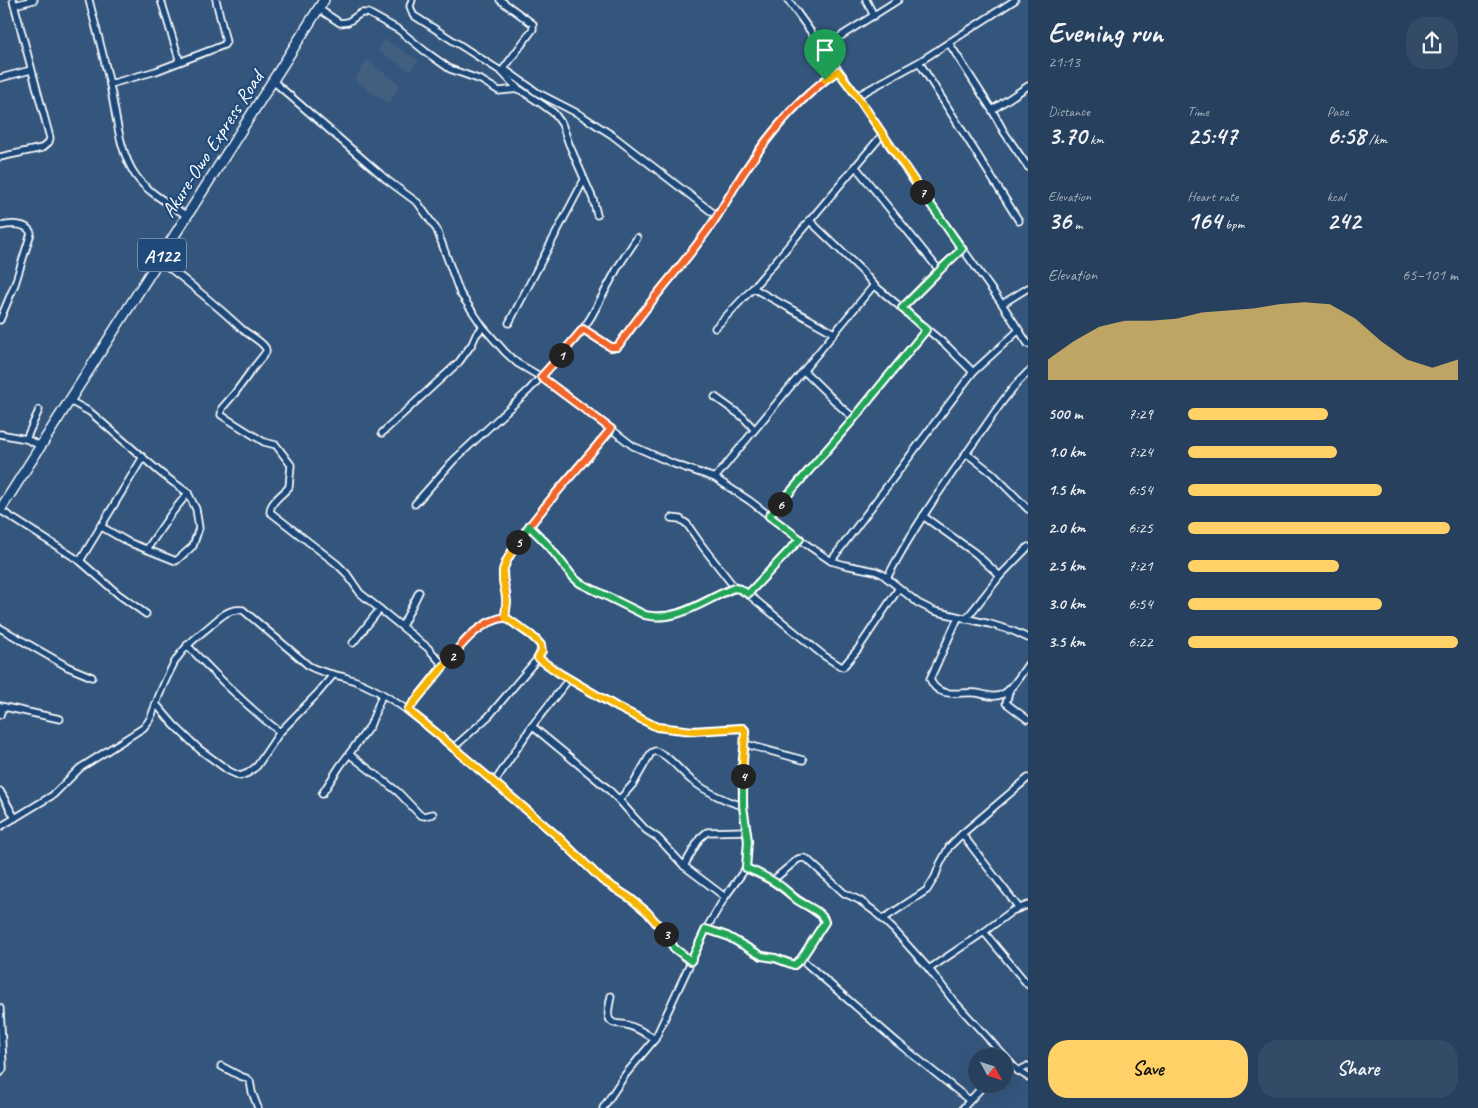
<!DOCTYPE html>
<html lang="en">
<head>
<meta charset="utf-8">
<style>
	:root { --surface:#27405e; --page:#334b67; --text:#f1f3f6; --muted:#a4afbc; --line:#435973; --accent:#ffd166 }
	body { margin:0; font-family:Caveat,sans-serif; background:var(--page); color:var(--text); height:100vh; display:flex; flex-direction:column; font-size:19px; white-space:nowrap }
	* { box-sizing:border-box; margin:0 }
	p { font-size:16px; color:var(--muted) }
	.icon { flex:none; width:28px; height:28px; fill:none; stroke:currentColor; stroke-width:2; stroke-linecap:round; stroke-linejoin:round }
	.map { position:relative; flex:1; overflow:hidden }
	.drawer { display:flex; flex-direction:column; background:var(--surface); width:450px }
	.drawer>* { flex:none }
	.needle { width:32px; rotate:130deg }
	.buttons { position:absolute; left:968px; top:1048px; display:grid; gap:10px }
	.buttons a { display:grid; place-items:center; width:45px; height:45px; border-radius:50%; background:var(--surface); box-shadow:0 5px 20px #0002,0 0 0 1px var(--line); font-size:25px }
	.pin { position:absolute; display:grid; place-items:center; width:42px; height:42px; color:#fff; margin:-51px -21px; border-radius:50% 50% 50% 0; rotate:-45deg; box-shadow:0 0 5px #0007 }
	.pin .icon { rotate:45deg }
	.km { position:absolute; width:25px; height:25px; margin:-12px; border-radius:50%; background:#222; color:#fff; font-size:14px; line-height:25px; text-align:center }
	.round { display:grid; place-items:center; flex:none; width:52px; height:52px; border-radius:20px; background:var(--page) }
	.headline { display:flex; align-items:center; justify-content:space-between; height:85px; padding:0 20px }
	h1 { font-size:28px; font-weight:700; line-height:38px }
	.stats { display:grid; grid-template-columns:repeat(3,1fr); gap:8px; height:85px; padding:5px 20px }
	.stats div { display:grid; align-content:center }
	.stats b { font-size:25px; font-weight:700 }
	.stats small { font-size:14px; font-weight:400 }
	.stats p { font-size:14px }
	.chart { height:140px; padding:10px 20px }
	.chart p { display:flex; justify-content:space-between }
	.chart svg { width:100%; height:90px; margin-top:5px; fill:var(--accent); opacity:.7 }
	.action { display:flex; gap:10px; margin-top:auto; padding:10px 20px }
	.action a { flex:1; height:58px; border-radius:20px; background:var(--accent); color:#111; font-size:20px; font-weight:700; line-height:58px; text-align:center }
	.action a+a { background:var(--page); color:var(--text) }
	ul { padding:0 20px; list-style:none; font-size:16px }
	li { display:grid; grid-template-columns:80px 60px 1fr; align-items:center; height:38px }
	li i { height:12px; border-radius:6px; background:var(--accent) }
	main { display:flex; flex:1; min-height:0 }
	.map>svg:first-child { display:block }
	.built { fill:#435f7f }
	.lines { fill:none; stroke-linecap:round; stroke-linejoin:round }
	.minor-casing { stroke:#fff; stroke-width:9 }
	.trunk-casing { stroke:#fff; stroke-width:12 }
	.minor { stroke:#1f4a7a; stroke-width:5.5 }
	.trunk { stroke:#1f4a7a; stroke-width:9 }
	.split-1-casing { stroke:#fff; stroke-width:10 }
	.split-2-casing { stroke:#fff; stroke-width:10 }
	.split-3-casing { stroke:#fff; stroke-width:10 }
	.split-4-casing { stroke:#fff; stroke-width:10 }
	.split-5-casing { stroke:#fff; stroke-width:10 }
	.split-6-casing { stroke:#fff; stroke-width:10 }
	.split-7-casing { stroke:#fff; stroke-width:10 }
	.split-8-casing { stroke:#fff; stroke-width:10 }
	.split-1 { stroke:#f0652b; stroke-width:6 }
	.split-2 { stroke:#f0652b; stroke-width:6 }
	.split-3 { stroke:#f5b400; stroke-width:6 }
	.split-4 { stroke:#22a559; stroke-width:6 }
	.split-5 { stroke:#f5b400; stroke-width:6 }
	.split-6 { stroke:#22a559; stroke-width:6 }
	.split-7 { stroke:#22a559; stroke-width:6 }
	.split-8 { stroke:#f5b400; stroke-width:6 }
	.labels { text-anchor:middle; stroke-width:4.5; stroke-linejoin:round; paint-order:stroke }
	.shield { fill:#1f4a7a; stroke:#bcc9d7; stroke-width:1 }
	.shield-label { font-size:19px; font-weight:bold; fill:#fff }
	.street-label { font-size:20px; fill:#fff; stroke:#1f4a7a }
</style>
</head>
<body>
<main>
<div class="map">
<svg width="1028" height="1108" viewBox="0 0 1028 1108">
	<rect width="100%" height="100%" fill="#34567d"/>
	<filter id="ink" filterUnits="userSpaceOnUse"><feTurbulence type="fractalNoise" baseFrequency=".02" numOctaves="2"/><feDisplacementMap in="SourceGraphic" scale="10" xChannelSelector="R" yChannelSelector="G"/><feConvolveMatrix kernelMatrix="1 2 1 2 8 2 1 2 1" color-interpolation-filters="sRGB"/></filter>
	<g filter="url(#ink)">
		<g class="built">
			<polygon points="385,39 418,61 410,71 377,50"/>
			<polygon points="367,60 400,85 389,104 354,80"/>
		</g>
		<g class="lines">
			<g class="minor-casing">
				<g id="minor">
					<path d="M 89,0 C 96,28 104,57 110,85 C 116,113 119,153 136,176 C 148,193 170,204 187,216"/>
					<polyline points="161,0 179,59 178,61"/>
					<polyline points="412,0 410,6 413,15 502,72 518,89"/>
					<polyline points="500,0 533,24 533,29 502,71"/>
					<polyline points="788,0 857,96 904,167 1002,304 1028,344"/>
					<polyline points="866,0 874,16"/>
					<polyline points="14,5 34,0"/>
					<polyline points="319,9 340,23 348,22 361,13 368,13 399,30 426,52 450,69 481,80 499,91 519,89 543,105 554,113 562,124 569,144 593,199 597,215"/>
					<polyline points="949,43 992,110 1004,132 1028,167"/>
					<polyline points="822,48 898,0"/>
					<polyline points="919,62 1019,221"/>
					<polyline points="504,69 538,93 579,114 612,135 717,216"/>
					<polyline points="0,78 31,70"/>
					<polyline points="273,81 387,180 418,203 437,230 460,293 483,327 505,352 517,363 541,377 611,429 633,446 674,464 715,478 750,501 806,544 831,561 845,565 875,571 882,574 918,603 934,611 990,624 1013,631 1028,638"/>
					<polyline points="110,84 156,71 224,45 226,42 216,0"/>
					<polyline points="857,96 919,62 1015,0"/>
					<polyline points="992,110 1028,86"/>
					<polyline points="0,157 42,148 49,142 50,138 13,0"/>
					<polyline points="855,166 939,270"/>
					<polyline points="809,220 862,271 874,285 947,346 973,372"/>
					<path d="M 0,226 C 10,224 26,222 31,233 L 15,284 L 0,320"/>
					<path d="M 159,260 C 188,282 216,305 242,329 C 249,335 258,339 264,346 C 267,349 266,349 266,352 L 251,371 L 235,393 L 222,408 L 221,415 L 264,442 L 276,445 L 291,465 L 289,487 C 282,495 270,502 270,512 L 337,564 L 347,574 L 360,593 L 428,648 L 443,665"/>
					<polyline points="753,288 834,333"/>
					<polyline points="1002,304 1028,288"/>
					<polyline points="902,308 939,270 962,249"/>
					<polyline points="509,323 584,180"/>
					<polyline points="715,328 753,288 882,135"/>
					<path d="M 583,329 L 611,347 L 617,347 L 619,345 C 646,305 679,270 707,231 C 720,213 730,194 741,176 C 768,135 798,98 838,71"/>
					<polyline points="804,371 843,409 854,418"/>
					<polyline points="715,397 743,417 754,429"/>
					<polyline points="70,401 90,412 162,474 188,493 196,509 199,528 193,546 176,561 128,542 100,526"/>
					<polyline points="382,433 459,362 472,344 476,335 483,327"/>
					<polyline points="0,434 26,439 41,446"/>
					<polyline points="26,439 39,410"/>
					<polyline points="966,453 992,473 1028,509"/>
					<polyline points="715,478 874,285"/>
					<polyline points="415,504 454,460 529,390 568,347 583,329 591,317 618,267 637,238"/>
					<polyline points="0,510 80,561 118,594 146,614"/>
					<polyline points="769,516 851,422 926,330"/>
					<polyline points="923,516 975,553 1000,576"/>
					<polyline points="671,518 680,519 687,524 703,547 735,588"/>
					<path d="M 529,525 L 547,544 L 574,578 L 580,583 L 645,615 C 678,622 705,599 735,588 L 740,589 L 748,594 L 800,539"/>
					<polyline points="147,549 171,514 188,493"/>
					<polyline points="80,561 143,457"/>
					<polyline points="831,561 973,372 1019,330"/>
					<path d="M 887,578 C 911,532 940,490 970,448 C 989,422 1004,395 1028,372"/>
					<polyline points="748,594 823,655 840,666 843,667 858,649 899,588"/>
					<path d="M 958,618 L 930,679 C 938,700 960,691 976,693 C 985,694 993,699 1003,694 C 1013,689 1021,674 1028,664"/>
					<polyline points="966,619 1000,576 1028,547"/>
					<polyline points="402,626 419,592"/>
					<polyline points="0,628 68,667 92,677"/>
					<polyline points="353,643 380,609"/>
					<path d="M 187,645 C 217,676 246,706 280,732"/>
					<polyline points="538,658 559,673 617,707 657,727 693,731 741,728 745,730 745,744 742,764 743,806 748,841 746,868 725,897 706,929 655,1039 625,1075 603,1108"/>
					<polyline points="1010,689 1006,703 1027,719"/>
					<polyline points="156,704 174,725 199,749 229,771 240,776 248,773 257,766 280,732 318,693 333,675"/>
					<polyline points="0,706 60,719"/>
					<path d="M 408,710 L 443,665 L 471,634 L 489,622 L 505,617 C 506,610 507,602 506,594 C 505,585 501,577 504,568 C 507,557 514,548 521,538 C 548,499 581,465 611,429"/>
					<polyline points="0,715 3,707"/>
					<polyline points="532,726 607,788 619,800 634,817 646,830 658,838 684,866 725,897"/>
					<polyline points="745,744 803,760"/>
					<path d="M 453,748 L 489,716 L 538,658 C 541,651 543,647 537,640 L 505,617"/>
					<polyline points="349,754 398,792 420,815 424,816 433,814"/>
					<polyline points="494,783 532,726 569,679"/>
					<polyline points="0,791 15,818"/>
					<polyline points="322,794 340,766 370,726 382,695"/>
					<path d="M 619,800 L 634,783 L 651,753 L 655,751 C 669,755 680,771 691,780 C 707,792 725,801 743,806"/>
					<path d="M 0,827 L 53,795 L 80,768 L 143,728 C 152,719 152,713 157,701 C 161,690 166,679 171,669 C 180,650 194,639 210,626 C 220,617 229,608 243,610 L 309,666 C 321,673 334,674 347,678 C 371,685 401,705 422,721 L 556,835 L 602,880 L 630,898 L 647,912 L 669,939 L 674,948 L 691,961"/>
					<polyline points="962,834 1019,908"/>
					<polyline points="684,866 700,838 707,832 747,831"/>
					<polyline points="746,868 772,881 824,918 825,922 801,959 898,1043 969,1100"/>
					<polyline points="772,881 798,859 803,858 807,859 844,893 859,900 874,911 894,930 929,969 953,1000 1018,1071 1028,1077"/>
					<polyline points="883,919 927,890 935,877 940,864 949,847 962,834 1028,778"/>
					<polyline points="706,929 727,936 762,956 775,958 795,965 801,959"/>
					<polyline points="984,932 1028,985"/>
					<polyline points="929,969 984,932 1012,911 1028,905"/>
					<path d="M 611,996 C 610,1003 606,1015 610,1020 C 614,1025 617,1023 621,1024 C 633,1025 645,1033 655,1039"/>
					<polyline points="0,1008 3,1065 3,1069 0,1073"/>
					<polyline points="221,1066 240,1076 246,1078 250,1081 252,1092 258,1108"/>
					<polyline points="1018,1071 1028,1066"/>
					<polyline points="963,1108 985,1084"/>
				</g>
			</g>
			<g class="trunk-casing">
				<polyline id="trunk" points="0,510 324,0"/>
			</g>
			<use href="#minor" class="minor"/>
			<use href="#trunk" class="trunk"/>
		</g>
	</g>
	<g class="lines" filter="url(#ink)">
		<g class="split-1-casing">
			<path id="split-1" d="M 561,355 L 583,329 L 611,347 L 617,347 L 619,345 C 648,302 683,266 712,224 C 723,208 732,191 742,175 C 767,138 790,108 825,80"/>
		</g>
		<g class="split-2-casing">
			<path id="split-2" d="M 452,656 C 467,638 481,622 505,617 C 506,609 507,602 506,594 C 505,585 501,577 504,568 C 507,557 514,548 521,538 C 548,499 582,465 611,429 L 541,377 L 561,355"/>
		</g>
		<g class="split-3-casing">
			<polyline id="split-3" points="452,656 408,710 435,732 556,835 602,880 630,898 647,912 666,934"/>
		</g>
		<g class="split-4-casing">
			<path id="split-4" d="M 666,934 L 674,948 L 691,961 L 706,929 L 727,936 L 762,956 L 775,958 L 794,965 L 801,959 L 825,922 C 822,911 806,906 797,900 C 792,896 787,891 782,887 C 771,879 759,873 746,868 L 748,841 L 743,806 L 743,776"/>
		</g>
		<g class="split-5-casing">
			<path id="split-5" d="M 518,542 L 507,560 L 503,570 L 503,581 L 507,602 L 505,617 L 531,635 L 541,645 L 542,651 L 538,658 L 559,673 L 617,707 L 657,727 L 693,731 L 743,728 L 745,730 C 745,745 742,760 743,776"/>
		</g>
		<g class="split-6-casing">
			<path id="split-6" d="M 518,542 L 529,526 L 547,544 L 574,578 L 580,583 L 645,615 C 678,623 705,599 734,588 L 740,589 L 748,594 L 800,539 L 769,516 L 780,504"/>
		</g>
		<g class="split-7-casing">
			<polyline id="split-7" points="780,504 851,422 926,330 902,308 940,270 962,249 922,192"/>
		</g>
		<g class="split-8-casing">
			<polyline id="split-8" points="825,80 838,71 857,96 922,192"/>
		</g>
		<use href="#split-1" class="split-1"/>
		<use href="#split-2" class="split-2"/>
		<use href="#split-3" class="split-3"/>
		<use href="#split-4" class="split-4"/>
		<use href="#split-5" class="split-5"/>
		<use href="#split-6" class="split-6"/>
		<use href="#split-7" class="split-7"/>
		<use href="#split-8" class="split-8"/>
	</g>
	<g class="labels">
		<rect class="shield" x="138" y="238.5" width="48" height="33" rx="4"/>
		<g class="shield-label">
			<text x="162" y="262">A122</text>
		</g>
		<g class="street-label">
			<text transform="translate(212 144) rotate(-57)" y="7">Akure-Owo Express Road</text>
		</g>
	</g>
</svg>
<div class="buttons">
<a><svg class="needle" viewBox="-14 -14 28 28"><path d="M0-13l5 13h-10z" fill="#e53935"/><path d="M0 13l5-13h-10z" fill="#a4afbc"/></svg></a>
</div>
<div class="pin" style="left:825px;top:80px;background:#1e9e55"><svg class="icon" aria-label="arrive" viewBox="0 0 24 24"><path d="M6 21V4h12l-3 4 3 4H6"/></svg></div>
<b class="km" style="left:561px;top:355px">1</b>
<b class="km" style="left:452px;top:656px">2</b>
<b class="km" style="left:666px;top:934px">3</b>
<b class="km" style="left:743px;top:776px">4</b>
<b class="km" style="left:518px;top:542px">5</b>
<b class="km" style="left:780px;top:504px">6</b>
<b class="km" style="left:922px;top:192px">7</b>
</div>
<section class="drawer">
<div class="headline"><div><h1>Evening run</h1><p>21:13</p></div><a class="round"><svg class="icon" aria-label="share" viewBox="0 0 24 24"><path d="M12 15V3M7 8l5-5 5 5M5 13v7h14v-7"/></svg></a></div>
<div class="stats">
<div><p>Distance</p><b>3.70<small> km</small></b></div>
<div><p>Time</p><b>25:47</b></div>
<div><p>Pace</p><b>6:58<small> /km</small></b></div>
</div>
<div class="stats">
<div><p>Elevation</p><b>36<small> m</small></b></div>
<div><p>Heart rate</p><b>164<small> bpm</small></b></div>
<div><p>kcal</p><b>242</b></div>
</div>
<div class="chart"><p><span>Elevation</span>65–101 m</p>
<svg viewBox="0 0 160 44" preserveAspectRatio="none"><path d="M0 44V34L10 25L20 18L30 15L40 15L50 14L60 11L70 10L80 9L90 7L100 6L110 7L120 14L130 25L140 34L150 38L160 34V44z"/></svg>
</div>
<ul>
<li><b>500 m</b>7:29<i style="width:52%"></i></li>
<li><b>1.0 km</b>7:24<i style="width:55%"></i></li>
<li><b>1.5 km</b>6:54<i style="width:72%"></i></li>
<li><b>2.0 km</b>6:25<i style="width:97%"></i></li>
<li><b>2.5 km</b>7:21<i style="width:56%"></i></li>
<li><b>3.0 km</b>6:54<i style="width:72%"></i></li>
<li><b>3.5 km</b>6:22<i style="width:100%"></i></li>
</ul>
<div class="action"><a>Save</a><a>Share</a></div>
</section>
</main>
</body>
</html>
